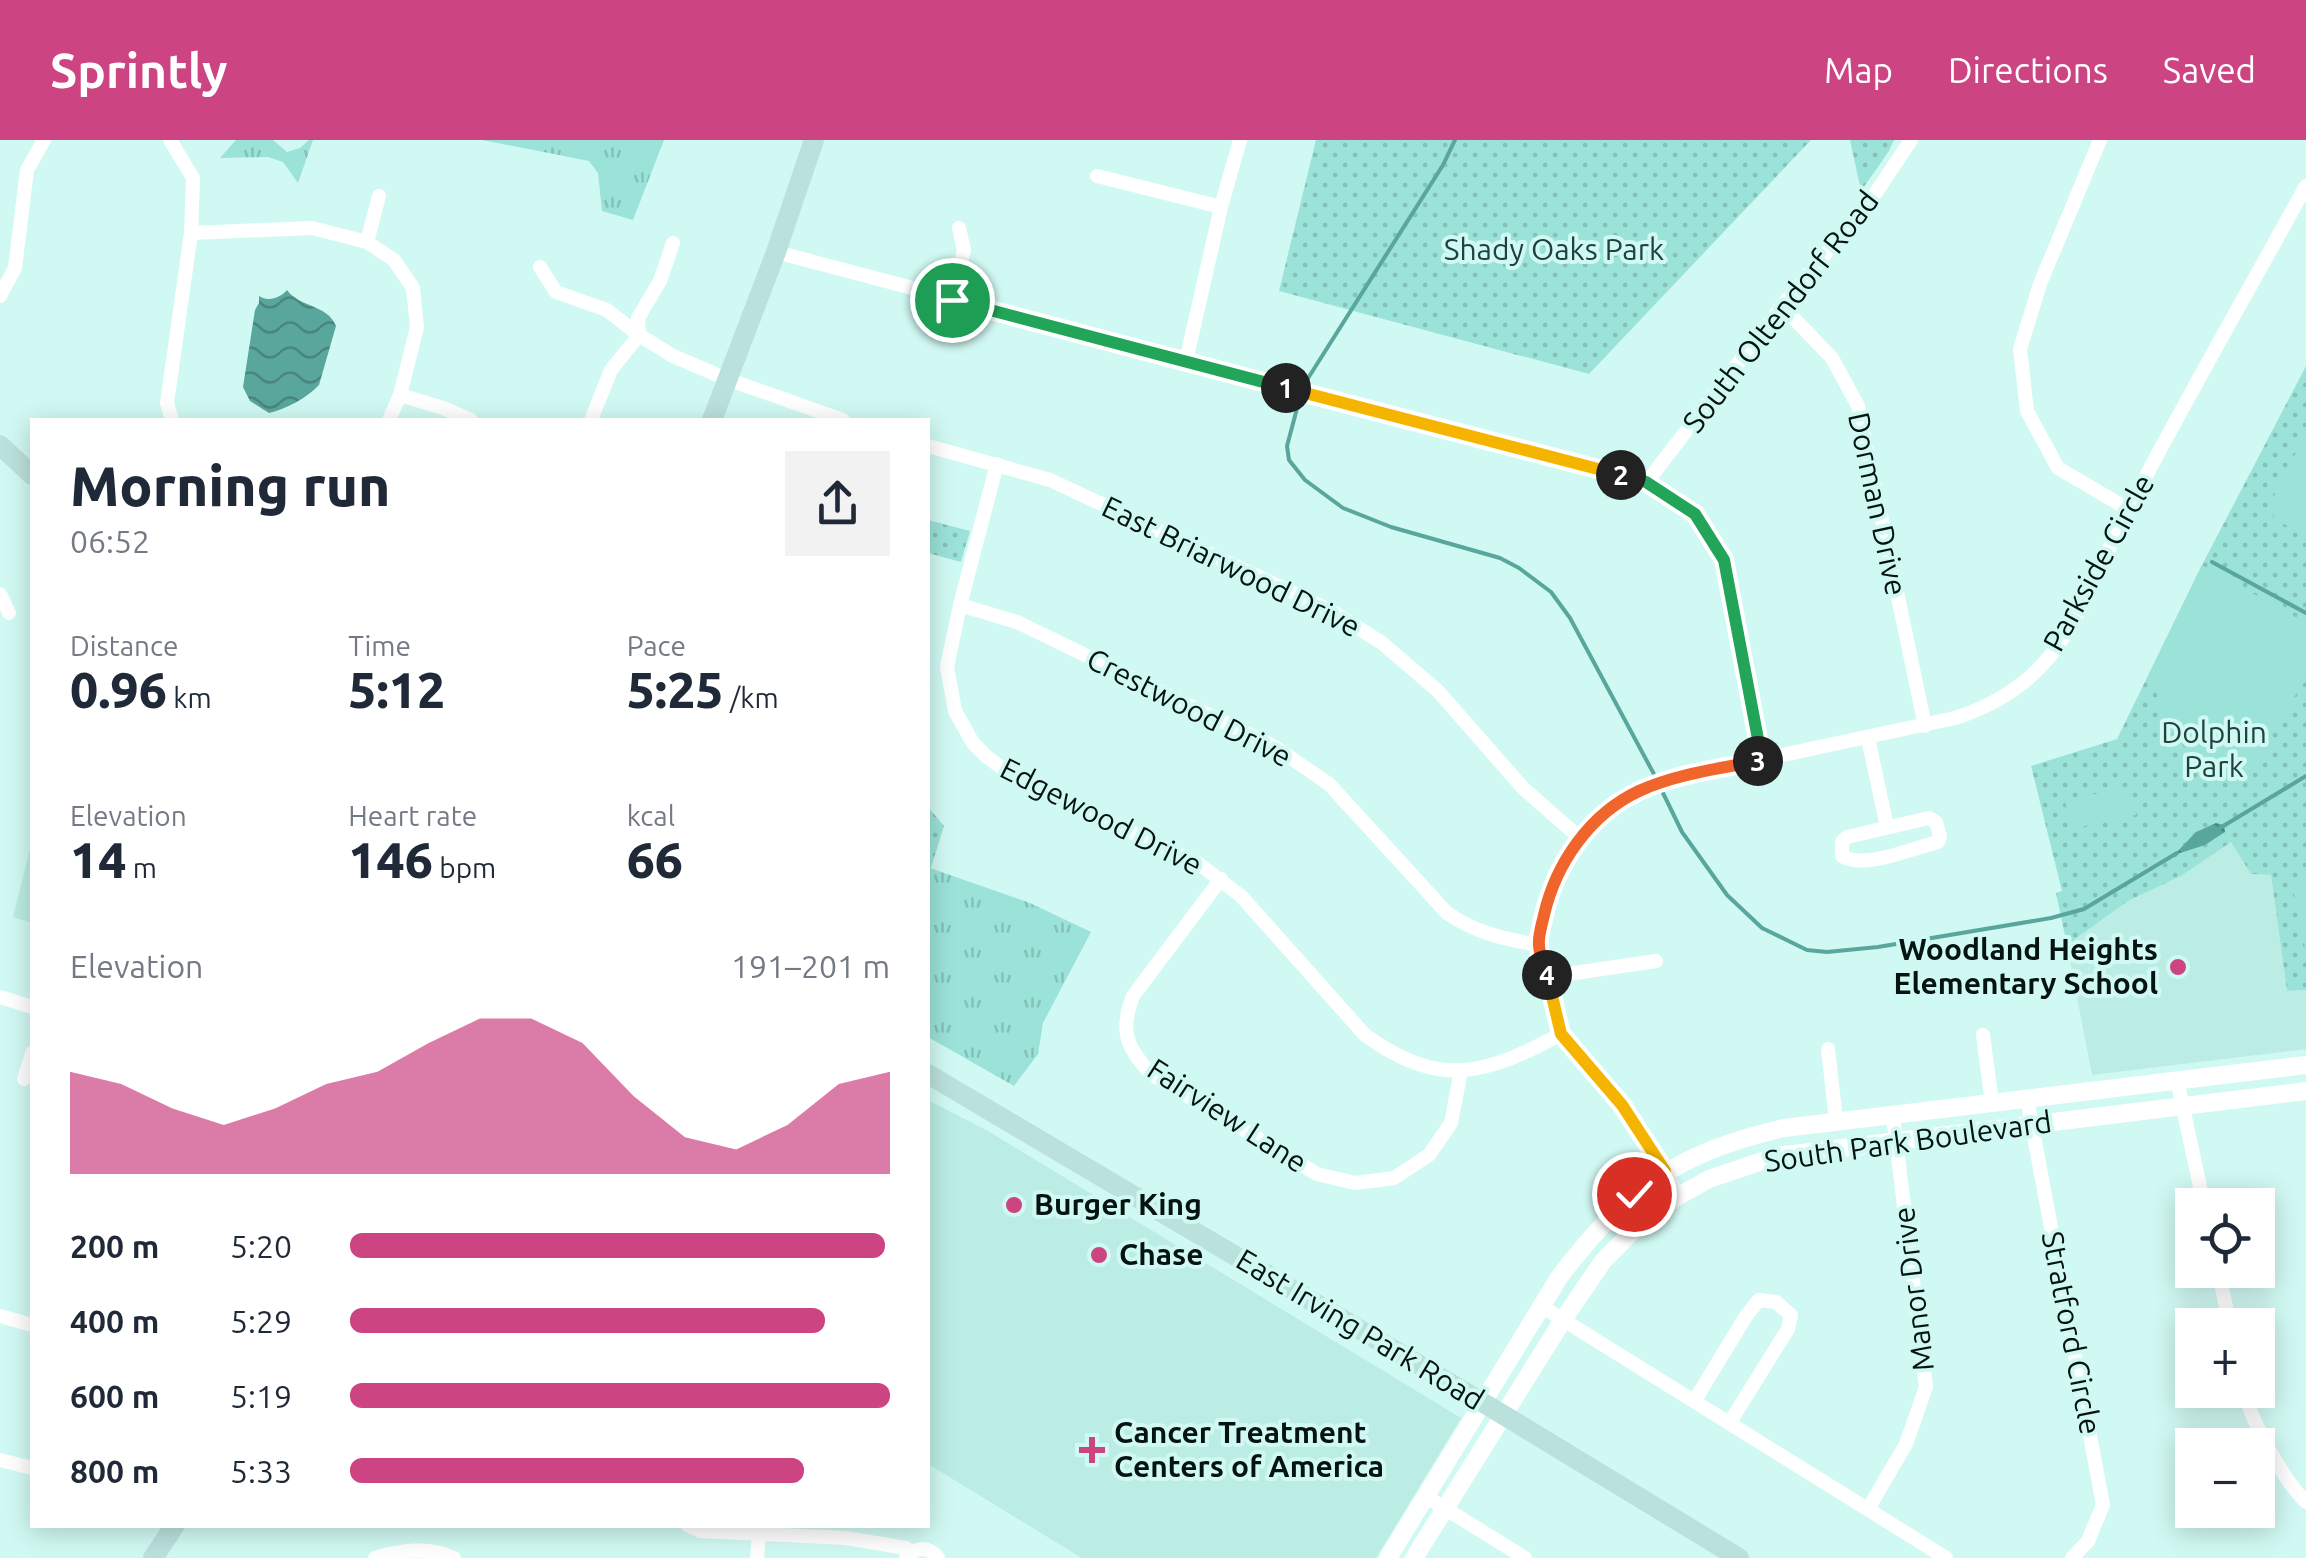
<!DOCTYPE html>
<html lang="en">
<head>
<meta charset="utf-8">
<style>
	:root { --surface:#fff; --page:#f2f2f3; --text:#1f2937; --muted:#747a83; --accent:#cc4482 }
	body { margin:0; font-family:Ubuntu,sans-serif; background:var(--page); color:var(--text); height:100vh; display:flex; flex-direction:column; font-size:38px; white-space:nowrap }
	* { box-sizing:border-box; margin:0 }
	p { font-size:32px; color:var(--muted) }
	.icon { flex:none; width:55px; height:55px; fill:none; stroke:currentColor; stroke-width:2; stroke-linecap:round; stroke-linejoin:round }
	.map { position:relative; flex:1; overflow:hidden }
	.drawer { position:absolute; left:30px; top:278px; width:900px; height:1110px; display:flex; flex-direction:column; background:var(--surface); border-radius:0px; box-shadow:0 5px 25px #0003 }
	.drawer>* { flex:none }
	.controls { position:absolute; left:2175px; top:1048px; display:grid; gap:20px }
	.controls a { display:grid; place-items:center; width:100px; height:100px; border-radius:0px; background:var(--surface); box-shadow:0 5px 25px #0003; font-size:50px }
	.pin { position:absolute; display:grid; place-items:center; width:85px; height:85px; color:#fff; margin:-42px; border:5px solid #fff; border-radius:50%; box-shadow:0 2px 10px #0007 }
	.km { position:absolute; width:50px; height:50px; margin:-25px; border-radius:50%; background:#222; color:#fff; font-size:28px; line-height:50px; text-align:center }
	.round { display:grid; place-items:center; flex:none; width:105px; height:105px; border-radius:0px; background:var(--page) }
	.headline { display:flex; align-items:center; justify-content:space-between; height:170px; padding:0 40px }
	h1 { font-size:55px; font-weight:800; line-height:75px }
	.figures { display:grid; grid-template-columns:repeat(3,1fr); gap:15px; height:170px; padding:10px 40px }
	.figures div { display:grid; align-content:center }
	.figures b { font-size:50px; font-weight:800 }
	.figures small { font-size:28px; font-weight:400 }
	.figures p { font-size:28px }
	.chart { height:280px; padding:20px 40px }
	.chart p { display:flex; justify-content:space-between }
	.chart svg { width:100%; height:180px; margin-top:10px; fill:var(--accent); opacity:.7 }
	ul { padding:0 40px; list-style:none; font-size:32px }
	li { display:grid; grid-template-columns:160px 120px 1fr; align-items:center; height:75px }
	li i { height:25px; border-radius:12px; background:var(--accent) }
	header { display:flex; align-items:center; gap:60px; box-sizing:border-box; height:140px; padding:0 50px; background:var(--accent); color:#fff }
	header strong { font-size:48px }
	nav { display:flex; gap:55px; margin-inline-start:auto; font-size:35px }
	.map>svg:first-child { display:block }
	.built { fill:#bbede5 }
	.grass { fill:url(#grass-tufts) }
	.park { fill:url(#park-dots) }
	.pitch { fill:#9be2d8 }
	.water { fill:url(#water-waves) }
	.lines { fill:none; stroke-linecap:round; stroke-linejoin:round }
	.stream { stroke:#59a69c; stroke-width:4 }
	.minor { stroke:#fff; stroke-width:14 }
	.tertiary { stroke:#fff; stroke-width:18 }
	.secondary { stroke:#bbe1dd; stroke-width:20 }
	.split-1-casing { stroke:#fff; stroke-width:20 }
	.split-2-casing { stroke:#fff; stroke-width:20 }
	.split-3-casing { stroke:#fff; stroke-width:20 }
	.split-4-casing { stroke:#fff; stroke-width:20 }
	.split-5-casing { stroke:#fff; stroke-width:20 }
	.split-1 { stroke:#22a559; stroke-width:12 }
	.split-2 { stroke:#f5b400; stroke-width:12 }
	.split-3 { stroke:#22a559; stroke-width:12 }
	.split-4 { stroke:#f0652b; stroke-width:12 }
	.split-5 { stroke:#f5b400; stroke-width:12 }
	.poi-dot { fill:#cc4482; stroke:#d1f9f3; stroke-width:4 }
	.labels { text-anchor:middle; stroke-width:8; stroke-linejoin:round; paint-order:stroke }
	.park-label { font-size:30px; fill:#1e433e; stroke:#d1f9f3 }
	.street-label { font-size:30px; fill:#051311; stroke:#d1f9f3 }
	.poi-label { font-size:30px; font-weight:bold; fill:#051311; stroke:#d1f9f3; text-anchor:start }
</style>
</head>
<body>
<header>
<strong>Sprintly</strong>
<nav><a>Map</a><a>Directions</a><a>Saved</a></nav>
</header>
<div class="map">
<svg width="2306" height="1418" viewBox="0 0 2306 1418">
	<defs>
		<pattern id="grass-tufts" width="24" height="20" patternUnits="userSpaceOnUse" patternTransform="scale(2.5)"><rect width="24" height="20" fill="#9be2d8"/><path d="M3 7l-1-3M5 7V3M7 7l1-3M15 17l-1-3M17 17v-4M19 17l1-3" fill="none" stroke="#84c1b8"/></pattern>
		<pattern id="park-dots" width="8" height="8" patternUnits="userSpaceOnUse" patternTransform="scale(2.5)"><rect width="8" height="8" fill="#9be2d8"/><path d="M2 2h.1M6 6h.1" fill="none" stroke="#84c1b8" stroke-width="1.8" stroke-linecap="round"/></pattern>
		<pattern id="water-waves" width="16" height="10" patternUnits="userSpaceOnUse" patternTransform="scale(2.5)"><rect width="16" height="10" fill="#59a69c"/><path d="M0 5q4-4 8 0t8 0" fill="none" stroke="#48867e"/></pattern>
	</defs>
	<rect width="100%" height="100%" fill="#d1f9f3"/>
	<g class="built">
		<polygon points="32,701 32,783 13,777"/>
		<polygon points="2231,701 2251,734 2271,735 2287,851 2306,850 2306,909 2092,935 2067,805 2128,761 2181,736"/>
		<polygon points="928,960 988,991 1461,1278 1376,1418 1082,1418 928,1324"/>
	</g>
	<g class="grass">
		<polygon points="236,0 273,0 287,12 300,8 309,0 313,0 298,43 283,22 268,17 220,18"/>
		<polygon points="482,0 664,0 633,80 602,71 598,33 589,21"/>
		<polygon points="930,728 1030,763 1091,792 1043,883 1038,914 1014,946 928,897 928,737"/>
	</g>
	<g class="park">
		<polygon points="1316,0 1811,0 1589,234 1279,151"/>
		<polygon points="1850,0 1894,0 1889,11 1861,51"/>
		<polygon points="2306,226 2306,850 2287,851 2271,735 2251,734 2231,702 2181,736 2128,761 2067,805 2056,753 2062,751 2031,626 2117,599 2202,425"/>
		<polygon points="928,380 970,391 961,422 928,413"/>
		<polygon points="928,667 944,686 928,737"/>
	</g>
	<g class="pitch">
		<path d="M 2306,294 L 2306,397 L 2275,379 C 2273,373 2271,369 2272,363 C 2276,344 2297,312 2306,294 Z"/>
		<polygon points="2202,425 2306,483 2306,537 2239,651 2188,612 2161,568 2150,532"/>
		<polygon points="2130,646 2136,675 2071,689 2065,661"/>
		<polygon points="2306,737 2306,812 2292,745"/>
	</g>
	<g class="water">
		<path d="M 287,150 C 300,168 327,164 336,186 L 319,245 C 307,258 286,269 269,273 L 250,261 L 243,247 L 255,170 L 259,163 L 259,156 C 268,162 280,158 287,150 Z"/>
		<polygon points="2216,683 2224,685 2225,692 2205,705 2174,715 2196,692"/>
	</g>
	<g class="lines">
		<g class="stream">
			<polyline points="1305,243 1443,25 1455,0"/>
			<polyline points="1299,261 1287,306 1289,320 1305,340 1343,368 1391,387 1500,418 1519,428 1551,452 1570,478 1655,636"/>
			<polyline points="2212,422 2306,473"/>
			<polyline points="1663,653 1682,692 1727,755 1762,788 1807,810 1827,812 1878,807 2051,778 2084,769 2177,713"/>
			<polyline points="2220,688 2306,636"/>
		</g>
		<g class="minor">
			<polyline points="170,0 193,38 191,93 167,263 172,280"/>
			<polyline points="2100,0 2040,144 2020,209 2027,271 2058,328 2128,369"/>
			<polyline points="1097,36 1221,67"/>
			<polyline points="191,93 312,88 367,102 394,120 413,148 417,187 400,255 389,280"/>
			<polyline points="367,102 379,56"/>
			<polyline points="776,112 1647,342 1695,374 1724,420 1761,620"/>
			<polyline points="540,127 556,152 607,170 639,195 673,216 727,239 843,280"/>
			<polyline points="0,156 15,128 27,30 44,0"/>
			<polyline points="952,159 964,110 959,88"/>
			<polyline points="1782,166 1832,218 1858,266 1925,586"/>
			<polyline points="1186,221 1221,67 1240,0"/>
			<polyline points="400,255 443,268 471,280"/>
			<polyline points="591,280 611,230 639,195 638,178 660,141 673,103"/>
			<polyline points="928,306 1050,340 1330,470 1382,503 1438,551 1523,648 1581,699"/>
			<path d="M 997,324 L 960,465 L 947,527 L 955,571 L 973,603 L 987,617 L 1014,637 L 1199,724 L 1241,756 L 1365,895 C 1440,949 1485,935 1561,894"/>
			<polyline points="1647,342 1782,166 1873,57 1911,0"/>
			<polyline points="0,454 9,473"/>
			<path d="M 960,465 L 1017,482 L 1275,607 L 1329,644 L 1447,773 C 1476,793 1504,799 1539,805"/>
			<polyline points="1868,598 1887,687"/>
			<path d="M 1929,678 L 1936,682 L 1940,697 L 1938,702 C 1913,708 1864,730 1842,716 L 1842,702 L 1847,697 Z"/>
			<path d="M 1221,739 L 1133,856 C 1119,892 1127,907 1151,934 L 1317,1034 L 1355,1043 L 1394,1038 L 1429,1015 L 1451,983 L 1461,931"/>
			<polyline points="1548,837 1656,821"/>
			<polyline points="0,857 32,867"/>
			<polyline points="1983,895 1992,963"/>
			<polyline points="1828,909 1836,981"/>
			<polyline points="24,939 32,913"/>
			<polyline points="2177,940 2204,1065"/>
			<polyline points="2027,959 2103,1365 2088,1401 2072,1418"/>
			<path d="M 1679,1055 L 1622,965 L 1561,894 L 1539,805 L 1545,767 L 1556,736 L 1563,722 L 1592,684 L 1613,666 L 1637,652 L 1680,637 L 1955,578 C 1992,566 2025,547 2050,516 C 2085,472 2103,417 2129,368 C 2186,259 2247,153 2306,46"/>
			<polyline points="2218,1130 2230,1185"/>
			<polyline points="1541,1166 1946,1418"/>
			<polyline points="0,1176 32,1185"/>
			<path d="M 2244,1250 C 2251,1281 2283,1340 2306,1362"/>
			<polyline points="1695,1260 1746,1176 1759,1160 1776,1162 1791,1175 1788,1189 1730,1282"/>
			<polyline points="0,1320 32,1328"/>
			<polyline points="1425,1356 1525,1418"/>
			<polyline points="1868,1369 1906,1304 1926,1247 1893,976"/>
			<polyline points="687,1385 700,1391 846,1398 906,1408 911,1413"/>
			<path d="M 375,1418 C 401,1410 428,1406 454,1418"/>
			<polyline points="757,1418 760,1385"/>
			<path d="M 906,1418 C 916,1406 929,1406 938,1418"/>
		</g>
		<g class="tertiary">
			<path d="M 1388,1418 L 1560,1136 C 1627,1049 1676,1013 1784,988 L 2306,925"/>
			<polyline points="1414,1418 1563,1180 1603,1121 1642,1082 1675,1058 1709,1039 1777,1016 2306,951"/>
		</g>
		<g class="secondary">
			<polyline points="712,280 776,112 814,0"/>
			<polyline points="0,305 32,335"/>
			<polyline points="928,934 1482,1262 1739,1418"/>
			<polyline points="153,1418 175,1385"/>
		</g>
	</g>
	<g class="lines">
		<g class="split-1-casing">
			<polyline id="split-1" points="952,160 1286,248"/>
		</g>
		<g class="split-2-casing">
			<polyline id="split-2" points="1286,248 1621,335"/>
		</g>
		<g class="split-3-casing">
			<polyline id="split-3" points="1621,335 1646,342 1695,374 1724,420 1762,620 1758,621"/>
		</g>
		<g class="split-4-casing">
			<path id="split-4" d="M 1547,835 C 1544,825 1539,814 1539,805 C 1538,796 1542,784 1544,775 C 1556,723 1590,674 1639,651 C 1676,634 1718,629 1758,621"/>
		</g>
		<g class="split-5-casing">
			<polyline id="split-5" points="1547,835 1561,894 1622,965 1665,1031 1634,1054"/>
		</g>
		<use href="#split-1" class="split-1"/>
		<use href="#split-2" class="split-2"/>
		<use href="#split-3" class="split-3"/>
		<use href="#split-4" class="split-4"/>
		<use href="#split-5" class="split-5"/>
	</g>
	<g class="poi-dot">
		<circle cx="2178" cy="827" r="10"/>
		<circle cx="1014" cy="1065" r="10"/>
		<circle cx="1099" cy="1115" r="10"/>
		<path d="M1087 1295h10v10h10v10h-10v10h-10v-10h-10v-10h10z"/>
	</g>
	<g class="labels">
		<g class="park-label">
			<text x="1554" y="120">Shady Oaks Park</text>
			<text x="2214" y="603">Dolphin<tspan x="2214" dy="34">Park</tspan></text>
		</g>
		<g class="street-label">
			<text transform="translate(1781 172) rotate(-52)" y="10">South Oltendorf Road</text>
			<text transform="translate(1877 364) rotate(78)" y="10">Dorman Drive</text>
			<text transform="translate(2099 423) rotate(-61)" y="10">Parkside Circle</text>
			<text transform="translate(1231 427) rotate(26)" y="10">East Briarwood Drive</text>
			<text transform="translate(1189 568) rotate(27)" y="10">Crestwood Drive</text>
			<text transform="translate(1101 677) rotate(27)" y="10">Edgewood Drive</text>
			<text transform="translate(1227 976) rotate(33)" y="10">Fairview Lane</text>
			<text transform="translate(1908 1002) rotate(-8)" y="10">South Park Boulevard</text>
			<text transform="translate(1914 1149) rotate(-97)" y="10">Manor Drive</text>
			<text transform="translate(1360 1190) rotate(31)" y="10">East Irving Park Road</text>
			<text transform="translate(2071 1193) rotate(79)" y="10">Stratford Circle</text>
		</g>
		<g class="poi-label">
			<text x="2158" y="820" text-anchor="end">Woodland Heights<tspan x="2158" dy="34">Elementary School</tspan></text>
			<text x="1034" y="1075">Burger King</text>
			<text x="1119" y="1125">Chase</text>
			<text x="1114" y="1303">Cancer Treatment<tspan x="1114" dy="34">Centers of America</tspan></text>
		</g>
	</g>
</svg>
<div class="controls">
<a><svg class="icon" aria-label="locate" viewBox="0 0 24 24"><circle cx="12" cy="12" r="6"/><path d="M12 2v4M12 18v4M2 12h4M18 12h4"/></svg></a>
<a>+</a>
<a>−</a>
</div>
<div class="pin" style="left:952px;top:160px;background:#1e9e55"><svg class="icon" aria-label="arrive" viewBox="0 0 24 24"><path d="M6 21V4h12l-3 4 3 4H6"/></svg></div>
<div class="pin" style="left:1634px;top:1054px;background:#d93025"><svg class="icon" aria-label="check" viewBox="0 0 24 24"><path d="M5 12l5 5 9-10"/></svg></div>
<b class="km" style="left:1286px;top:248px">1</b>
<b class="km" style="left:1621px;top:335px">2</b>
<b class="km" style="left:1758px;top:621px">3</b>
<b class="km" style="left:1547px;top:835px">4</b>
<section class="drawer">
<div class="headline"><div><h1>Morning run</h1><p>06:52</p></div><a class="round"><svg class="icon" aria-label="share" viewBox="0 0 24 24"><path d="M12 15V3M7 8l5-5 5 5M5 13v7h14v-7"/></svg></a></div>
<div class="figures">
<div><p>Distance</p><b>0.96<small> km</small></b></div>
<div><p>Time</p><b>5:12</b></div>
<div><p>Pace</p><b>5:25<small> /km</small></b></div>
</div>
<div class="figures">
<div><p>Elevation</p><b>14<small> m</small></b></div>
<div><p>Heart rate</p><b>146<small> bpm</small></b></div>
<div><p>kcal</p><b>66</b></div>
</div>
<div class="chart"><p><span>Elevation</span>191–201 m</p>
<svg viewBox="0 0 160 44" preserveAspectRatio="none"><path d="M0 44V19L10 22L20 28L30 32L40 28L50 22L60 19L70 12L80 6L90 6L100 12L110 25L120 35L130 38L140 32L150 22L160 19V44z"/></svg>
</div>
<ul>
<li><b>200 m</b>5:20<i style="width:99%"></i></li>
<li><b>400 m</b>5:29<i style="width:88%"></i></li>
<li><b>600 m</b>5:19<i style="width:100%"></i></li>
<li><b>800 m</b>5:33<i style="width:84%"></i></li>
</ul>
</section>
</div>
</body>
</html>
